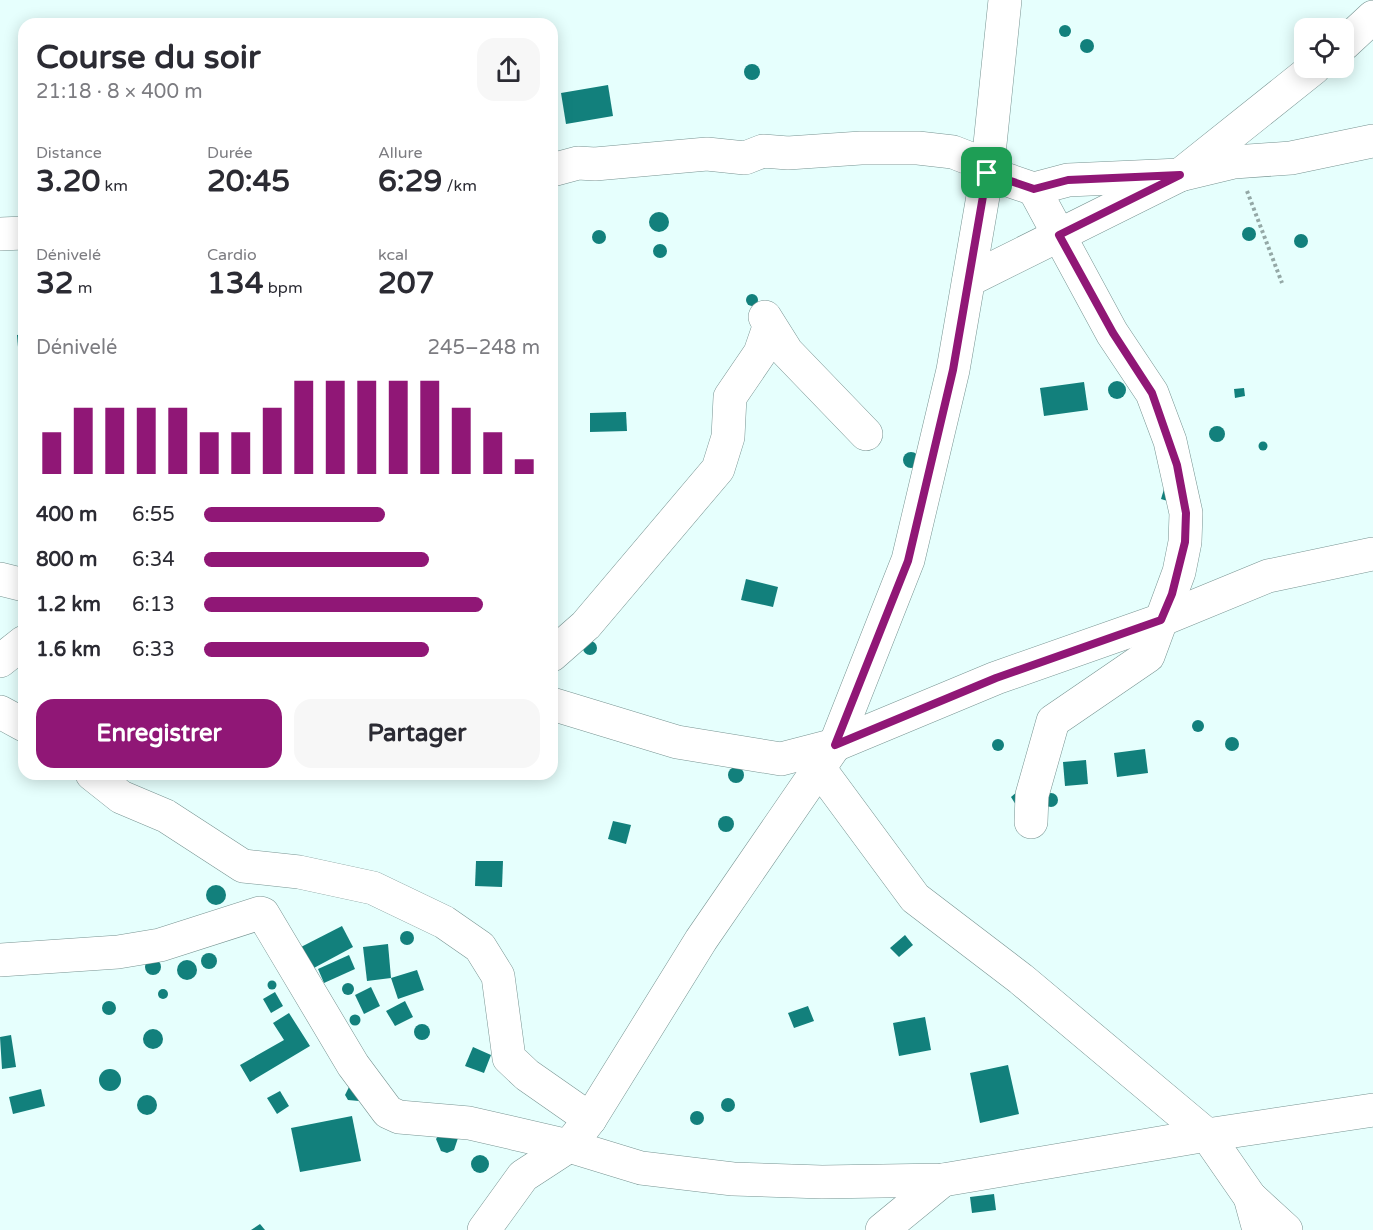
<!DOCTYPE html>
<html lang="fr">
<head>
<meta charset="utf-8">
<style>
	:root { --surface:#fff; --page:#f7f7f7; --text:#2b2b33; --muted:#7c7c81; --accent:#901776 }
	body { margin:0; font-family:"Varela Round",sans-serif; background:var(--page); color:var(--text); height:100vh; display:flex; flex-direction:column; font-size:22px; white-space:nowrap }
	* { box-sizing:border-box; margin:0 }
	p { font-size:20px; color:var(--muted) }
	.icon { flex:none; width:33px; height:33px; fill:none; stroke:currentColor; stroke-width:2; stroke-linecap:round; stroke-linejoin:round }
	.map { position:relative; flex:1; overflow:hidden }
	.panel { position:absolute; left:18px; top:18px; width:540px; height:762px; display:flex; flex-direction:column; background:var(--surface); border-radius:18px; box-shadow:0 3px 15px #0003 }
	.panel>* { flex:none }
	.tools { position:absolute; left:1294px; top:18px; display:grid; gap:12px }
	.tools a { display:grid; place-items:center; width:60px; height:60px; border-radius:12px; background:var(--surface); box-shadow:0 3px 15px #0003; font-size:30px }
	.pin { position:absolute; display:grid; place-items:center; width:51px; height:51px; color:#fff; margin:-26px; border-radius:12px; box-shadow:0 3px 9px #0006 }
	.round { display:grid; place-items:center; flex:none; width:63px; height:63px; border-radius:18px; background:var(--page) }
	.summary { display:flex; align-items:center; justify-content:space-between; height:102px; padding:0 18px }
	h1 { font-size:33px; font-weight:700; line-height:45px }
	.figures { display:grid; grid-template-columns:repeat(3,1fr); gap:9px; height:102px; padding:6px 18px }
	.figures div { display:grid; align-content:center }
	.figures b { font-size:30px; font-weight:700 }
	.figures small { font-size:16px; font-weight:400 }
	.figures p { font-size:16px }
	.chart { height:168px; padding:12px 18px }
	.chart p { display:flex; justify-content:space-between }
	.chart svg { width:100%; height:108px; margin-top:6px; stroke:var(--accent); stroke-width:6 }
	.action { display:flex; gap:12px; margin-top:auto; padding:12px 18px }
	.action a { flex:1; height:69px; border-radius:18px; background:var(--accent); color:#fff; font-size:24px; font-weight:700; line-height:69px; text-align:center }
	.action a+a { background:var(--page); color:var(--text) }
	ul { padding:0 18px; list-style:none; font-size:20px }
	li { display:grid; grid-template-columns:96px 72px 1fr; align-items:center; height:45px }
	li i { height:15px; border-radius:8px; background:var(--accent) }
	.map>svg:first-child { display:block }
	.building { fill:#12807c }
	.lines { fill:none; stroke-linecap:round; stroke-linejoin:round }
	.minor-casing { stroke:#789492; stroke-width:34 }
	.path { stroke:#94a8a6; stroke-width:4; stroke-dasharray:3 3; stroke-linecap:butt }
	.minor { stroke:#fff; stroke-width:33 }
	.route-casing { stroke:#fff; stroke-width:12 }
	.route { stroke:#901776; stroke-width:8 }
</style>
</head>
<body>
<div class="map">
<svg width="1373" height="1230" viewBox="0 0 1373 1230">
	<rect width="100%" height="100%" fill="#e6fffd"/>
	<g class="building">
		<circle cx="1065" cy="31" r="6"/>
		<circle cx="1087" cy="46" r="7"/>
		<circle cx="752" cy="72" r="8"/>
		<polygon points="608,85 613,116 566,124 561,93"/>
		<circle cx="659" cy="222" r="10"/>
		<circle cx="1249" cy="234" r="7"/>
		<circle cx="599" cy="237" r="7"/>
		<circle cx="1301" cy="241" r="7"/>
		<circle cx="660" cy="251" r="7"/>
		<circle cx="752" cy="300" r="6"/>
		<polygon points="24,334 24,359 19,359 17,335"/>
		<circle cx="1117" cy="390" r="9"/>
		<polygon points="1084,382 1088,410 1044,416 1040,388"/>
		<polygon points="1244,388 1245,396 1235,398 1234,389"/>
		<polygon points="626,412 627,431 590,432 590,413"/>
		<circle cx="1217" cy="434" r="8"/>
		<circle cx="1263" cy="446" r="4.5"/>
		<circle cx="911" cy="460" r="8"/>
		<polygon points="1164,489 1171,502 1161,499"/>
		<polygon points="746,579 778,587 773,607 741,600"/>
		<circle cx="590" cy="648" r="7"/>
		<circle cx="1198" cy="726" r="6"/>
		<circle cx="1232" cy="744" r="7"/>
		<circle cx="998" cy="745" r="6"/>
		<polygon points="1145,749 1148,773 1117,777 1114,753"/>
		<polygon points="1086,760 1088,784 1065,786 1063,762"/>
		<circle cx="736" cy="775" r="8"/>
		<polygon points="1018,791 1016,805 1011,797"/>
		<circle cx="1051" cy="800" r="7"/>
		<circle cx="726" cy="824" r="8"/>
		<polygon points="613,821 631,825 626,844 608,839"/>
		<polygon points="476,861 503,861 502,887 475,886"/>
		<circle cx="216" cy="895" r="10"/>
		<polygon points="342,926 353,947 312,969 301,947"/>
		<circle cx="407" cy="938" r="7"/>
		<polygon points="905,935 913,945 899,957 890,948"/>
		<polygon points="388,944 391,978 367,981 363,947"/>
		<circle cx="209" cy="961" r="8"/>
		<polygon points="349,955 355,969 324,983 318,969"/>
		<circle cx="153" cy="967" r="8"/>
		<circle cx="187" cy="970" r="10"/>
		<polygon points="417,970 424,990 398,999 391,978"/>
		<circle cx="272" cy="985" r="4.5"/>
		<circle cx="348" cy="989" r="6"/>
		<polygon points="371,987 380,1006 364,1014 355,995"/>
		<circle cx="163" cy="994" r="5"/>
		<polygon points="275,992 283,1006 271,1013 263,999"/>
		<polygon points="405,1001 413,1017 395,1026 386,1011"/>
		<circle cx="109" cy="1008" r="7"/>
		<polygon points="808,1006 814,1021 794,1028 788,1013"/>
		<polygon points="289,1013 310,1046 250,1082 240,1065 284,1040 273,1023"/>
		<circle cx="355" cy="1020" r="5.5"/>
		<polygon points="925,1017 931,1050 899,1056 893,1023"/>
		<circle cx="422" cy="1032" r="8"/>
		<circle cx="153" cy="1039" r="10"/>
		<polygon points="11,1035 16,1067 2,1069 0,1037"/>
		<polygon points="473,1047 491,1055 484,1073 465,1066"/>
		<polygon points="1008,1065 1019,1114 980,1123 970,1073"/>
		<circle cx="110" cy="1080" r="11"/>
		<polygon points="350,1085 363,1098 359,1101 348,1100 345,1095"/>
		<polygon points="41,1089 45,1106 13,1114 9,1097"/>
		<polygon points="280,1091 289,1106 277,1114 267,1098"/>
		<circle cx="147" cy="1105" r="10"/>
		<circle cx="728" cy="1105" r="7"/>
		<circle cx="697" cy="1118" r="7"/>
		<polygon points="352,1116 361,1161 300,1172 291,1128"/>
		<polygon points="440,1133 458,1138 454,1150 447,1153 441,1151 436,1139"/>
		<circle cx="480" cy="1164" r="9"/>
		<polygon points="994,1194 996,1210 972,1213 970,1197"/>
		<polygon points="260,1224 265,1230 251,1230"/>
	</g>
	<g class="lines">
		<g class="minor-casing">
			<g id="minor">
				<polyline points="1344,44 1373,17"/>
				<polyline points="552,170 578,163 595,164 707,154 745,158 763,151 788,153 861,148 918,148 953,152 971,159 987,173 1034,189 1068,180 1180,175 1234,162 1291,158 1373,141"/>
				<polyline points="0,234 24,233"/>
				<polyline points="969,280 1180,175 1314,68"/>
				<polyline points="765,317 787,352 866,434"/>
				<polyline points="0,579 24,585"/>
				<polyline points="552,655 586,625 718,469 728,437 730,397 760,353 769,327"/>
				<polyline points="0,661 24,642"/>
				<polyline points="552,704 677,742 781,759 835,745 996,678 1161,620 1268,576 1373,554"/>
				<polyline points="0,712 24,725"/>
				<polyline points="819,768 915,898 1021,979 1207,1135 1250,1197 1259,1230"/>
				<polyline points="92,774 121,797 166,816 243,866 299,872 373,888 444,922 480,947 498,976 509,1058 527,1075 590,1119"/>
				<polyline points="1031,822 1032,795 1053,721 1148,656 1179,572 1185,542 1186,513 1170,441 1152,393 1112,333 1034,189"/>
				<polyline points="0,960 118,952 160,945 260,913 263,914 353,1065 388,1112 399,1117 469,1123 569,1146 641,1168 733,1179 822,1182 943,1180 1207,1135 1373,1110"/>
				<polyline points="1250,1197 1286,1230"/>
				<polyline points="484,1230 523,1176 569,1146 590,1119 701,940 835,745 908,560 953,370 987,173 1005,0"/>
				<polyline points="882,1230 943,1180"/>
			</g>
		</g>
		<polyline class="path" points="1247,191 1282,283"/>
		<use href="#minor" class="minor"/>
	</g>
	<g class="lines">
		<g class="route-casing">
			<polygon id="route" points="987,173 1034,189 1068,180 1180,175 1059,235 1113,333 1152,393 1177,465 1186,513 1185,542 1172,594 1161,620 996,678 835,745 908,561 953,370"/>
		</g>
		<use href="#route" class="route"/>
	</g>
</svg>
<div class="tools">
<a><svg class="icon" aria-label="locate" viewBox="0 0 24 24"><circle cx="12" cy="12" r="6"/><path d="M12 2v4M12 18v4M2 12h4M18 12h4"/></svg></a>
</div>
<div class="pin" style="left:987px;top:173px;background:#1e9e55"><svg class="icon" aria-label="arrive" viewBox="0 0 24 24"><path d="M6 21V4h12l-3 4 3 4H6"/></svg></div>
<section class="panel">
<div class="summary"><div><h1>Course du soir</h1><p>21:18 · 8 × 400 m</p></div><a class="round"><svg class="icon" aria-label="share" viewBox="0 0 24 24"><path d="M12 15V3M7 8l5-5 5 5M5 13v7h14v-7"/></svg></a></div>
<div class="figures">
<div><p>Distance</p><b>3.20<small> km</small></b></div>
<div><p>Durée</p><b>20:45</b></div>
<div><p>Allure</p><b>6:29<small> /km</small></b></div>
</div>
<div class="figures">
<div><p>Dénivelé</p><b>32<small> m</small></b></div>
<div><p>Cardio</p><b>134<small> bpm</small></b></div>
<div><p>kcal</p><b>207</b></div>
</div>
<div class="chart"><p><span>Dénivelé</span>245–248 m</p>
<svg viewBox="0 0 160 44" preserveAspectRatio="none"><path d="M5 44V27M15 44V17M25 44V17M35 44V17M45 44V17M55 44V27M65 44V27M75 44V17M85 44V6M95 44V6M105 44V6M115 44V6M125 44V6M135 44V17M145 44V27M155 44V38"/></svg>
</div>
<ul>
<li><b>400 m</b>6:55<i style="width:54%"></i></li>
<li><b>800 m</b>6:34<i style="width:67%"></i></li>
<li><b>1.2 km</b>6:13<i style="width:83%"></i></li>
<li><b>1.6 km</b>6:33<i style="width:67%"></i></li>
</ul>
<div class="action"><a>Enregistrer</a><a>Partager</a></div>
</section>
</div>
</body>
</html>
